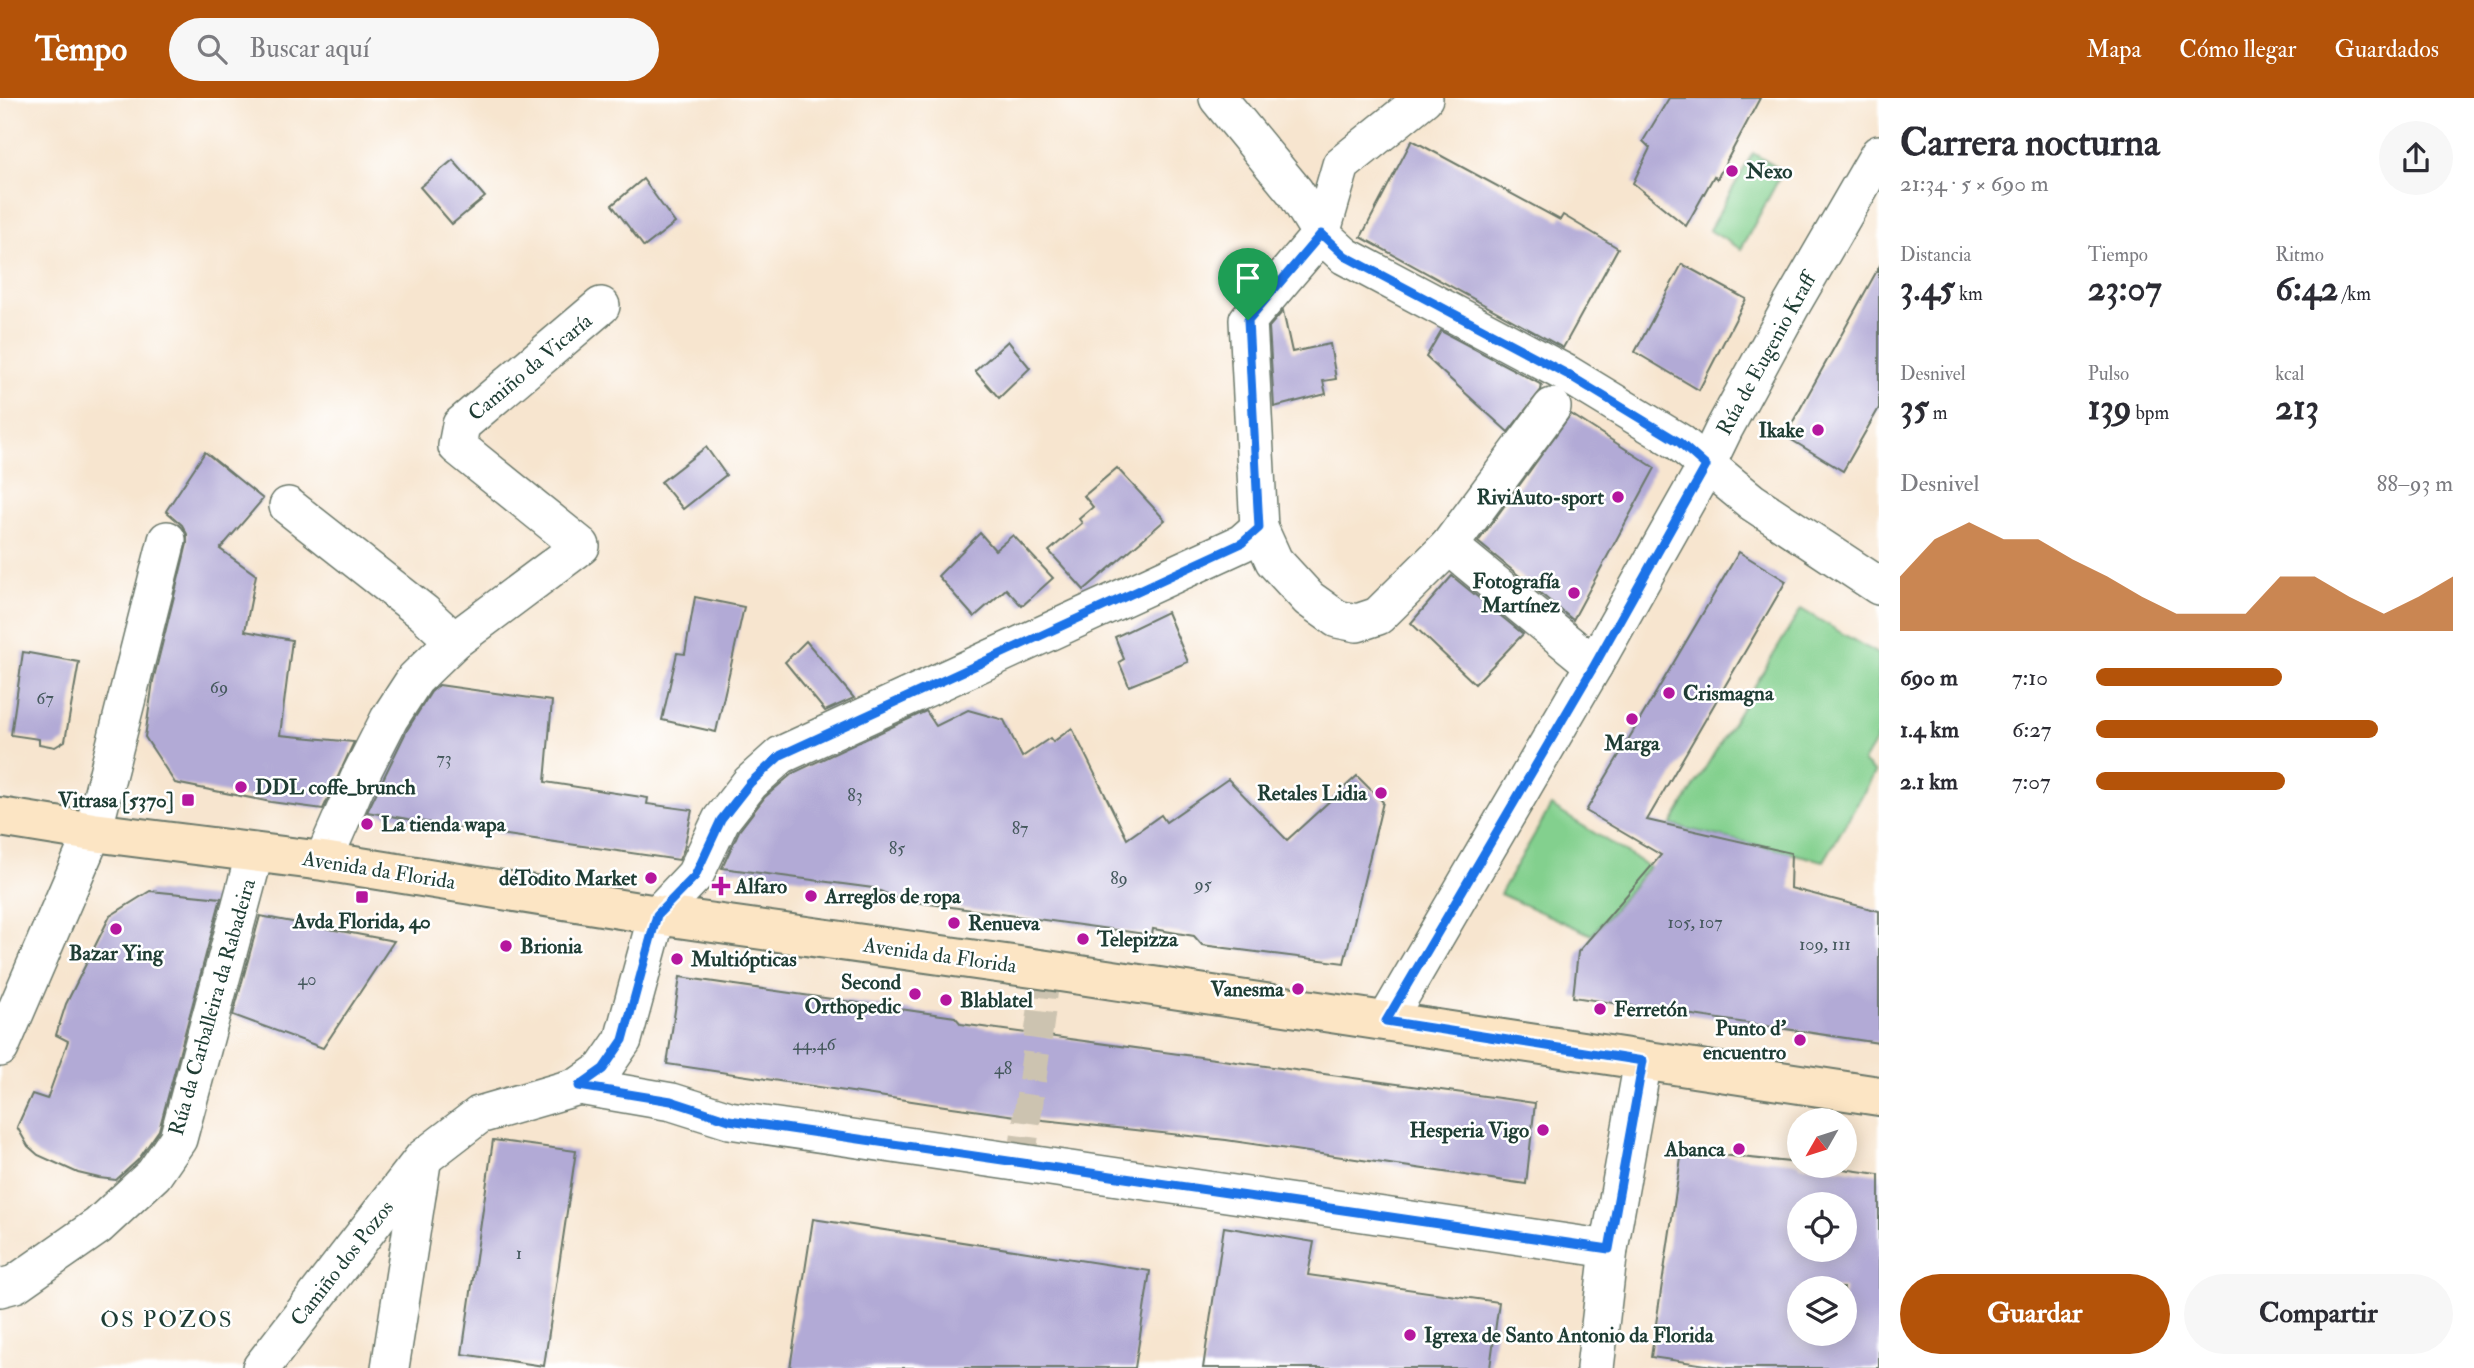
<!DOCTYPE html>
<html lang="es">
<head>
<meta charset="utf-8">
<style>
	:root { --surface:#fff; --page:#f7f7f7; --text:#2b2b33; --muted:#7c7c81; --accent:#b45309 }
	body { margin:0; font-family:"IM FELL Double Pica",serif; background:var(--page); color:var(--text); height:100vh; display:flex; flex-direction:column; font-size:26px; white-space:nowrap }
	* { box-sizing:border-box; margin:0 }
	p { font-size:23px; color:var(--muted) }
	.icon { flex:none; width:38px; height:38px; fill:none; stroke:currentColor; stroke-width:2; stroke-linecap:round; stroke-linejoin:round }
	.map { position:relative; flex:1; overflow:hidden }
	.details { display:flex; flex-direction:column; background:var(--surface); width:595px }
	.details>* { flex:none }
	.needle { width:46px; rotate:231deg }
	.tools { position:absolute; left:1787px; top:1010px; display:grid; gap:14px }
	.tools a { display:grid; place-items:center; width:70px; height:70px; border-radius:50%; background:var(--surface); box-shadow:0 4px 18px #0003; font-size:35px }
	.pin { position:absolute; display:grid; place-items:center; width:60px; height:60px; color:#fff; margin:-72px -30px; border-radius:50% 50% 50% 0; rotate:-45deg; box-shadow:0 0 7px #0007 }
	.pin .icon { rotate:45deg }
	.round { display:grid; place-items:center; flex:none; width:74px; height:74px; border-radius:37px; background:var(--page) }
	.summary { display:flex; align-items:center; justify-content:space-between; height:119px; padding:0 21px }
	h1 { font-size:38px; font-weight:700; line-height:52px }
	.stats { display:grid; grid-template-columns:repeat(3,1fr); gap:10px; height:119px; padding:7px 21px }
	.stats div { display:grid; align-content:center }
	.stats b { font-size:35px; font-weight:700 }
	.stats small { font-size:19px; font-weight:400 }
	.stats p { font-size:19px }
	.chart { height:196px; padding:14px 21px }
	.chart p { display:flex; justify-content:space-between }
	.chart svg { width:100%; height:126px; margin-top:7px; fill:var(--accent); opacity:.7 }
	.primary-button { display:flex; gap:14px; margin-top:auto; padding:14px 21px }
	.primary-button a { flex:1; height:80px; border-radius:42px; background:var(--accent); color:#fff; font-size:28px; font-weight:700; line-height:80px; text-align:center }
	.primary-button a+a { background:var(--page); color:var(--text) }
	ul { padding:0 21px; list-style:none; font-size:23px }
	li { display:grid; grid-template-columns:112px 84px 1fr; align-items:center; height:52px }
	li i { height:18px; border-radius:9px; background:var(--accent) }
	header { display:flex; align-items:center; gap:42px; box-sizing:border-box; height:98px; padding:0 35px; background:var(--accent); color:#fff }
	header strong { font-size:33px }
	nav { display:flex; gap:38px; margin-inline-start:auto; font-size:24px }
	.search { width:490px; height:63px; background:var(--page); display:flex; align-items:center; gap:18px; box-sizing:border-box; padding:0 24px; border-radius:38px; color:var(--muted); font-size:26px }
	main { display:flex; flex:1; min-height:0 }
	.map>svg:first-child { display:block }
	.green { fill:#83d08e; stroke:#518661; stroke-width:2 }
	.building { fill:#b2aad6; fill-rule:evenodd }
	.lines { fill:none; stroke-linecap:round; stroke-linejoin:round }
	.pedestrian-tunnel { stroke:#ccc3b0; stroke-width:28; stroke-dasharray:28 14; stroke-linecap:butt }
	.minor-casing { stroke:#6b786a; stroke-width:40 }
	.secondary-casing { stroke:#6b786a; stroke-width:42 }
	.minor { stroke:#fff; stroke-width:37 }
	.secondary { stroke:#fce5c4; stroke-width:38 }
	.route-casing { stroke:#fff; stroke-width:14 }
	.route { stroke:#1a73e8; stroke-width:9 }
	.poi-dot { fill:#b5179e; stroke:#fff; stroke-width:2.5 }
	.labels { text-anchor:middle; stroke-width:5; stroke-linejoin:round; paint-order:stroke }
	.number-label { font-size:18px; fill:#44585c }
	.poi-label { font-size:21px; font-weight:bold; fill:#1f3d34; stroke:#fff; text-anchor:start }
	.street-label { font-size:21px; fill:#1f3d34; stroke:#fff }
	.neighbourhood-label { font-size:23px; letter-spacing:2px; fill:#1f3d34; stroke:#fff }
</style>
</head>
<body>
<header>
<strong>Tempo</strong>
<div class="search"><svg class="icon" aria-label="search" viewBox="0 0 24 24"><circle cx="10" cy="10" r="6"/><path d="M15 15l6 6"/></svg>Buscar aquí</div>
<nav><a>Mapa</a><a>Cómo llegar</a><a>Guardados</a></nav>
</header>
<main>
<div class="map">
<svg width="1879" height="1270" viewBox="0 0 1879 1270">
	<rect width="100%" height="100%" fill="#fff"/>
	<filter id="ink" filterUnits="userSpaceOnUse"><feTurbulence type="fractalNoise" baseFrequency=".0143" numOctaves="2"/><feDisplacementMap in="SourceGraphic" scale="14" xChannelSelector="R" yChannelSelector="G"/><feConvolveMatrix kernelMatrix="1 2 1 2 8 2 1 2 1" color-interpolation-filters="sRGB"/></filter>
	<filter id="wash" filterUnits="userSpaceOnUse"><feTurbulence type="fractalNoise" baseFrequency=".00686" numOctaves="4" result="noise"/><feDisplacementMap in="SourceGraphic" scale="28" xChannelSelector="R" yChannelSelector="G"/><feGaussianBlur stdDeviation="1.57" result="paint"/><feColorMatrix in="noise" values="0 0 0 0 0 0 0 0 0 0 0 0 0 0 0 0 0 1.4 0 .05"/><feComposite in="paint" operator="in"/></filter>
	<g filter="url(#wash)">
		<rect width="100%" height="100%" fill="#f7e5cf"/>
		<g class="green">
			<polygon points="1753,55 1783,73 1741,151 1709,132"/>
			<polygon points="1801,511 1879,557 1879,637 1863,664 1875,675 1824,763 1671,727"/>
			<polygon points="1551,708 1649,769 1592,837 1500,796"/>
		</g>
		<g id="blocks">
			<g class="building">
				<polygon points="1669,0 1760,0 1717,81 1714,78 1686,128 1633,85 1650,50 1643,43"/>
				<polygon points="1412,42 1560,122 1563,117 1618,150 1563,250 1361,139"/>
				<polygon points="453,62 485,99 452,126 420,89"/>
				<polygon points="643,81 675,125 644,149 612,107"/>
				<polygon points="1682,166 1746,201 1699,292 1635,254"/>
				<polygon points="1879,169 1879,310 1843,373 1785,338"/>
				<polygon points="1283,213 1292,254 1330,246 1336,281 1323,283 1326,296 1274,309 1269,229"/>
				<polygon points="1441,233 1542,287 1541,292 1508,334 1426,259"/>
				<polygon points="1008,243 1030,270 999,300 975,273"/>
				<polygon points="1571,316 1655,370 1573,522 1478,444"/>
				<polygon points="706,349 726,377 683,411 661,384"/>
				<polygon points="205,354 263,401 220,451 256,477 245,533 292,542 280,637 354,644 323,711 271,704 175,685 145,639 153,583 187,446 187,436 182,427 166,413"/>
				<polygon points="1117,370 1165,422 1084,492 1049,453 1082,425 1079,421 1093,409 1084,398"/>
				<polygon points="980,435 995,452 1013,437 1053,480 1022,508 1006,491 974,519 938,478"/>
				<polygon points="1739,454 1786,483 1647,722 1791,755 1790,790 1879,813 1879,945 1573,899 1578,854 1661,757 1586,713"/>
				<polygon points="1452,478 1523,536 1475,586 1411,525"/>
				<polygon points="695,499 744,509 716,634 662,622 677,555 685,556"/>
				<polygon points="1167,514 1188,564 1129,588 1119,564 1124,561 1115,539"/>
				<polygon points="806,543 854,600 825,613 785,564"/>
				<polygon points="23,554 79,564 65,643 55,649 39,646 39,641 11,637"/>
				<polygon points="439,587 552,603 545,684 648,700 647,706 692,712 684,751 679,762 472,732 367,714 407,632 431,594"/>
				<polygon points="968,612 1004,622 1022,659 1050,640 1053,644 1072,630 1127,741 1161,717 1166,724 1228,681 1287,742 1357,678 1383,704 1344,865 1202,847 1194,838 1153,831 1152,837 901,802 873,790 722,770 739,733 765,699 793,675 926,613 936,628"/>
				<polygon points="150,793 221,800 159,1032 138,1062 116,1082 99,1080 78,1075 38,1057 28,1048 17,1029 32,996 47,1001 68,943 56,937 66,906 110,818"/>
				<polygon points="260,818 394,843 323,950 233,917"/>
				<polygon points="680,879 955,919 961,926 1535,1005 1526,1086 1226,1042 1043,1022 945,1008 667,966"/>
				<polygon points="493,1042 576,1053 544,1268 462,1256"/>
				<path d="M 1682,1053 L 1799,1065 L 1799,1068 L 1821,1068 L 1879,1076 L 1879,1270 L 1727,1270 L 1651,1259 ZM 1799,1106 L 1844,1106 L 1844,1152 L 1799,1152 ZM 1799,1190 L 1844,1190 L 1844,1236 L 1799,1236 Z"/>
				<polygon points="813,1121 1150,1173 1135,1270 790,1270"/>
				<polygon points="1224,1129 1314,1144 1308,1177 1499,1204 1490,1270 1203,1270"/>
			</g>
		</g>
	</g>
	<g filter="url(#ink)">
		<use href="#blocks" fill-opacity="0" stroke="#6b786a" stroke-width="2"/>
		<g class="lines">
			<polyline class="pedestrian-tunnel" points="1021,1066 1047,872"/>
			<g class="minor-casing">
				<g id="minor">
					<polyline points="1218,0 1295,94 1321,136 1345,158 1567,276 1679,344 1752,404 1879,488"/>
					<polyline points="288,408 424,515 454,543"/>
					<polyline points="1259,430 1274,463 1309,501 1337,521 1357,525 1378,518 1449,448 1552,309"/>
					<polyline points="1449,448 1594,567"/>
					<polyline points="323,763 361,676 389,621 415,581 454,543 581,448 457,348 461,327 601,208"/>
					<polyline points="1386,923 1594,567 1706,368 1724,331 1791,208 1879,56"/>
					<polyline points="0,950 93,734 167,442"/>
					<polyline points="579,988 672,1004 729,1022 1609,1151"/>
					<polyline points="0,1190 15,1186 98,1128 154,1076 178,1041 255,754"/>
					<polyline points="261,1270 423,1060 479,1017 579,988 603,971 623,942 657,817 695,777 721,722 750,685 781,657 1242,445 1259,430 1248,222 1321,136 1341,67 1424,0"/>
					<polyline points="390,1270 422,1065"/>
					<polyline points="1595,1270 1609,1151 1643,963"/>
				</g>
			</g>
			<g class="secondary-casing">
				<polyline id="secondary" points="0,719 93,734 323,763 657,817 1047,872 1879,998"/>
			</g>
			<use href="#minor" class="minor"/>
			<use href="#secondary" class="secondary"/>
		</g>
	</g>
	<g class="lines" filter="url(#ink)">
		<g class="route-casing">
			<polygon id="route" points="1321,136 1345,158 1567,276 1679,344 1706,368 1594,568 1386,923 1643,963 1609,1151 729,1022 671,1003 579,988 603,971 623,942 657,817 695,778 721,722 750,685 781,657 1242,445 1259,430 1248,222"/>
		</g>
		<use href="#route" class="route"/>
	</g>
	<g class="poi-dot">
		<circle cx="1732" cy="73" r="7"/>
		<circle cx="1818" cy="332" r="7"/>
		<circle cx="1618" cy="399" r="7"/>
		<circle cx="1574" cy="495" r="7"/>
		<circle cx="1669" cy="595" r="7"/>
		<circle cx="1632" cy="621" r="7"/>
		<circle cx="241" cy="689" r="7"/>
		<circle cx="1381" cy="695" r="7"/>
		<rect x="181" y="695" width="14" height="14" rx="3.5"/>
		<circle cx="367" cy="726" r="7"/>
		<circle cx="651" cy="780" r="7"/>
		<path d="M717.5 777.5h7v7h7v7h-7v7h-7v-7h-7v-7h7z"/>
		<circle cx="811" cy="798" r="7"/>
		<rect x="355" y="792" width="14" height="14" rx="3.5"/>
		<circle cx="954" cy="825" r="7"/>
		<circle cx="116" cy="831" r="7"/>
		<circle cx="1083" cy="841" r="7"/>
		<circle cx="506" cy="848" r="7"/>
		<circle cx="677" cy="861" r="7"/>
		<circle cx="1298" cy="891" r="7"/>
		<circle cx="915" cy="896" r="7"/>
		<circle cx="946" cy="902" r="7"/>
		<circle cx="1600" cy="911" r="7"/>
		<circle cx="1800" cy="942" r="7"/>
		<circle cx="1543" cy="1032" r="7"/>
		<circle cx="1739" cy="1051" r="7"/>
		<circle cx="1410" cy="1237" r="7"/>
	</g>
	<g class="labels">
		<g class="number-label">
			<text x="219" y="595">69</text>
			<text x="45" y="606">67</text>
			<text x="444" y="666">73</text>
			<text x="855" y="703">83</text>
			<text x="1020" y="736">87</text>
			<text x="897" y="756">85</text>
			<text x="1119" y="786">89</text>
			<text x="1203" y="792">95</text>
			<text x="1695" y="830">105, 107</text>
			<text x="1825" y="852">109, 111</text>
			<text x="307" y="887">40</text>
			<text x="814" y="952">44,46</text>
			<text x="1003" y="976">48</text>
			<text x="519" y="1161">1</text>
		</g>
		<g class="poi-label">
			<text x="1746" y="80">Nexo</text>
			<text x="1804" y="339" text-anchor="end">Ikake</text>
			<text x="1604" y="406" text-anchor="end">RiviAuto-sport</text>
			<text x="1560" y="490" text-anchor="end">Fotografía<tspan x="1560" dy="24">Martínez</tspan></text>
			<text x="1683" y="602">Crismagna</text>
			<text x="1632" y="652" text-anchor="middle">Marga</text>
			<text x="255" y="696">DDL coffe_brunch</text>
			<text x="1367" y="702" text-anchor="end">Retales Lidia</text>
			<text x="174" y="709" text-anchor="end">Vitrasa [5370]</text>
			<text x="381" y="733">La tienda wapa</text>
			<text x="637" y="787" text-anchor="end">deTodito Market</text>
			<text x="735" y="795">Alfaro</text>
			<text x="825" y="805">Arreglos de ropa</text>
			<text x="362" y="830" text-anchor="middle">Avda Florida, 40</text>
			<text x="968" y="832">Renueva</text>
			<text x="1097" y="848">Telepizza</text>
			<text x="520" y="855">Brionia</text>
			<text x="116" y="862" text-anchor="middle">Bazar Ying</text>
			<text x="691" y="868">Multiópticas</text>
			<text x="901" y="891" text-anchor="end">Second<tspan x="901" dy="24">Orthopedic</tspan></text>
			<text x="1284" y="898" text-anchor="end">Vanesma</text>
			<text x="960" y="909">Blablatel</text>
			<text x="1614" y="918">Ferretón</text>
			<text x="1786" y="937" text-anchor="end">Punto d'<tspan x="1786" dy="24">encuentro</tspan></text>
			<text x="1529" y="1039" text-anchor="end">Hesperia Vigo</text>
			<text x="1725" y="1058" text-anchor="end">Abanca</text>
			<text x="1424" y="1244">Igrexa de Santo Antonio da Florida</text>
		</g>
		<g class="street-label">
			<text transform="translate(1766 256) rotate(-61)" y="7">Rúa de Eugenio Kraff</text>
			<text transform="translate(530 269) rotate(-40)" y="7">Camiño da Vicaría</text>
			<text transform="translate(379 772) rotate(9)" y="7">Avenida da Florida</text>
			<text transform="translate(940 857) rotate(8)" y="7">Avenida da Florida</text>
			<text transform="translate(212 909) rotate(-74)" y="7">Rúa da Carballeira da Rabadeira</text>
			<text transform="translate(342 1165) rotate(-52)" y="7">Camiño dos Pozos</text>
		</g>
		<g class="neighbourhood-label">
			<text x="167" y="1229">OS POZOS</text>
		</g>
	</g>
</svg>
<div class="tools">
<a><svg class="needle" viewBox="-14 -14 28 28"><path d="M0-13l5 13h-10z" fill="#e53935"/><path d="M0 13l5-13h-10z" fill="#7c7c81"/></svg></a>
<a><svg class="icon" aria-label="locate" viewBox="0 0 24 24"><circle cx="12" cy="12" r="6"/><path d="M12 2v4M12 18v4M2 12h4M18 12h4"/></svg></a>
<a><svg class="icon" aria-label="layers" viewBox="0 0 24 24"><path d="M12 4l9 5-9 5-9-5zM3 14l9 5 9-5"/></svg></a>
</div>
<div class="pin" style="left:1248px;top:222px;background:#1e9e55"><svg class="icon" aria-label="arrive" viewBox="0 0 24 24"><path d="M6 21V4h12l-3 4 3 4H6"/></svg></div>
</div>
<section class="details">
<div class="summary"><div><h1>Carrera nocturna</h1><p>21:34 · 5 × 690 m</p></div><a class="round"><svg class="icon" aria-label="share" viewBox="0 0 24 24"><path d="M12 15V3M7 8l5-5 5 5M5 13v7h14v-7"/></svg></a></div>
<div class="stats">
<div><p>Distancia</p><b>3.45<small> km</small></b></div>
<div><p>Tiempo</p><b>23:07</b></div>
<div><p>Ritmo</p><b>6:42<small> /km</small></b></div>
</div>
<div class="stats">
<div><p>Desnivel</p><b>35<small> m</small></b></div>
<div><p>Pulso</p><b>139<small> bpm</small></b></div>
<div><p>kcal</p><b>213</b></div>
</div>
<div class="chart"><p><span>Desnivel</span>88–93 m</p>
<svg viewBox="0 0 160 44" preserveAspectRatio="none"><path d="M0 44V25L10 12L20 6L30 12L40 12L50 19L60 25L70 32L80 38L90 38L100 38L110 25L120 25L130 32L140 38L150 32L160 25V44z"/></svg>
</div>
<ul>
<li><b>690 m</b>7:10<i style="width:52%"></i></li>
<li><b>1.4 km</b>6:27<i style="width:79%"></i></li>
<li><b>2.1 km</b>7:07<i style="width:53%"></i></li>
</ul>
<div class="primary-button"><a>Guardar</a><a>Compartir</a></div>
</section>
</main>
</body>
</html>
